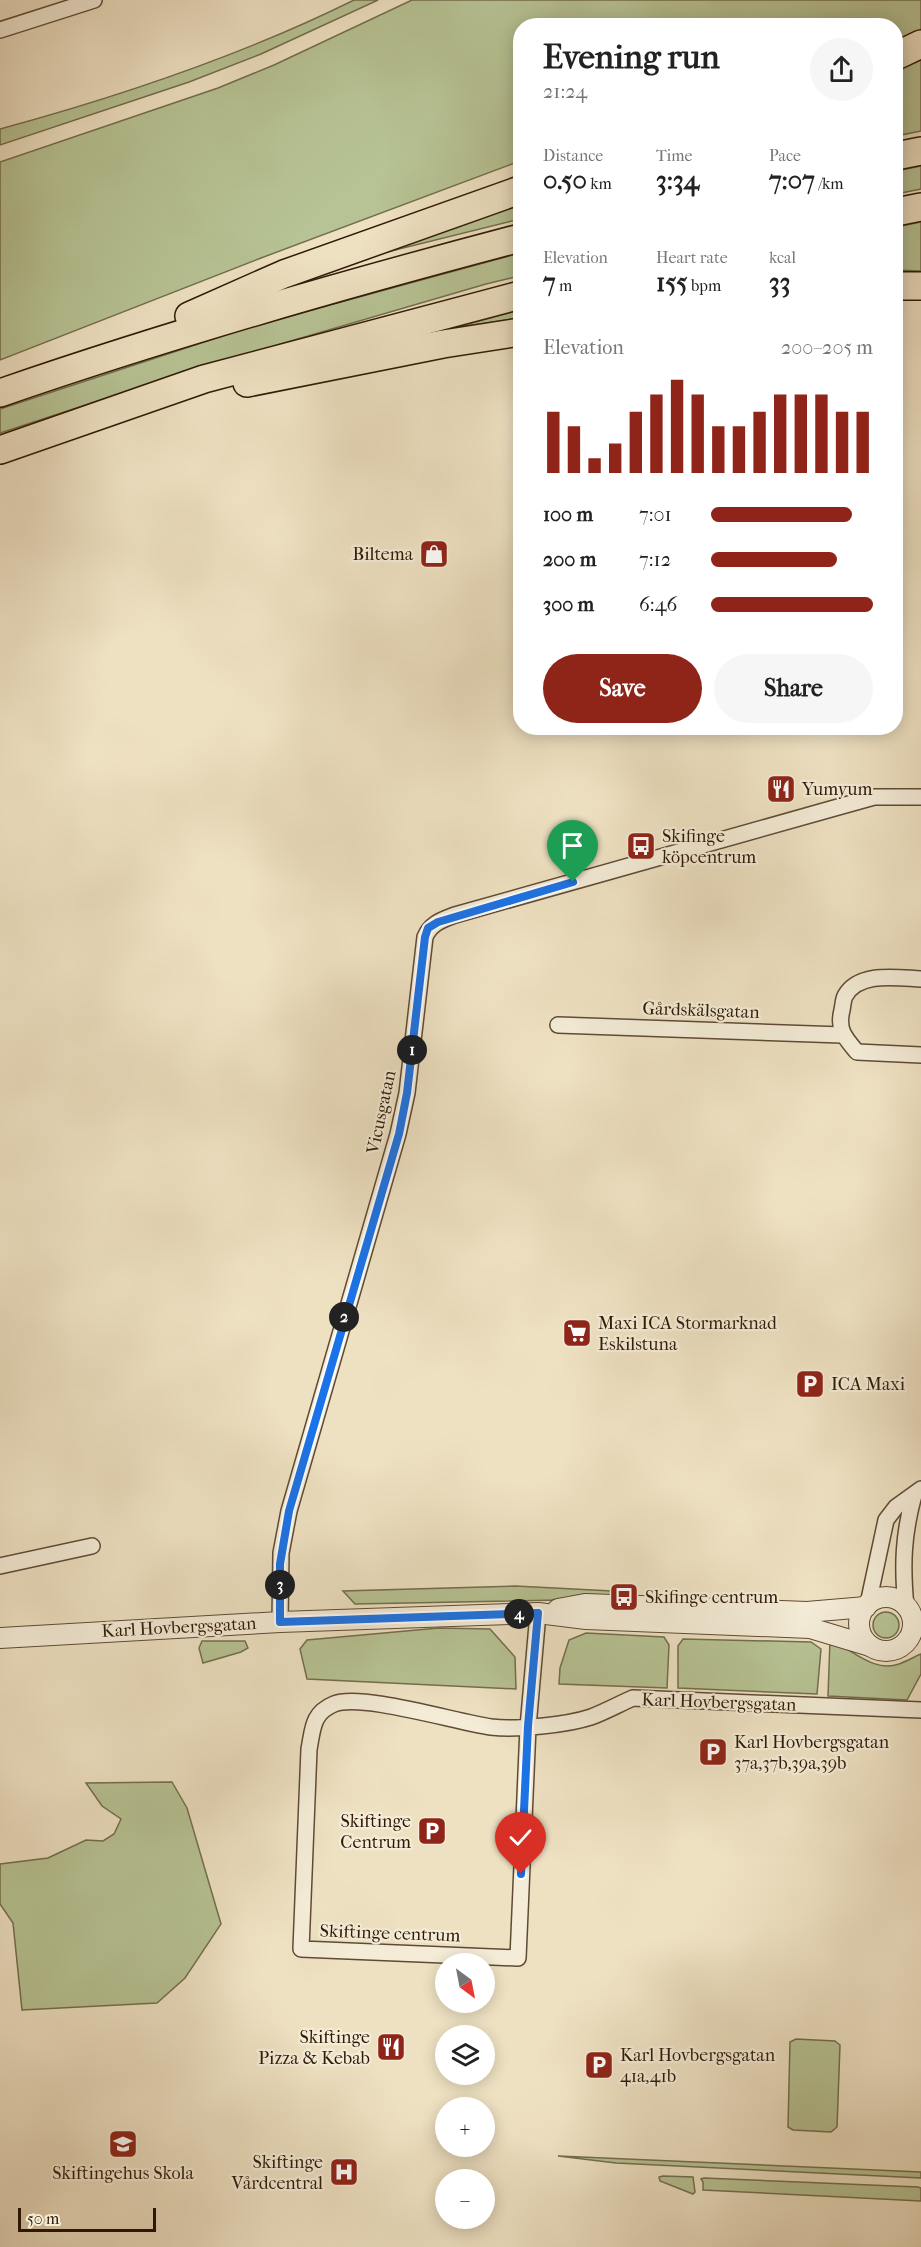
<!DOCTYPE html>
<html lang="en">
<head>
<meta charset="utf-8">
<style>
	:root { --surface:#fff; --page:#f6f6f6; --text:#222; --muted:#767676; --accent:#8f2418 }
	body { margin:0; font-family:"IM FELL French Canon",serif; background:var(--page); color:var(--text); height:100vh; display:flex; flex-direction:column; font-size:22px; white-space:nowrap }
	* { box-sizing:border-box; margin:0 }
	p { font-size:20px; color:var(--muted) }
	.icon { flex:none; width:33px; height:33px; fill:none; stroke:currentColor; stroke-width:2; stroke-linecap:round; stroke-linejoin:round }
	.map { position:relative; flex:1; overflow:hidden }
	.sheet { position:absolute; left:513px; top:18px; width:390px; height:717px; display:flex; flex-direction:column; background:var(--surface); border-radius:24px; box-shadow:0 3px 15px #0003 }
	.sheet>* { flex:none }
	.needle { width:39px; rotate:148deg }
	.tools { position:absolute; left:435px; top:1953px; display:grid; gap:12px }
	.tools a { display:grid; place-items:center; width:60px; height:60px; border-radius:50%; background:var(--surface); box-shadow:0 3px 15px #0003; font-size:30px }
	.scale { position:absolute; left:18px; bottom:15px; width:138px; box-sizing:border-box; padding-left:6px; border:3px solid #2f1906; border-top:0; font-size:16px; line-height:21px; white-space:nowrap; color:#2f1906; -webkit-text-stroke:4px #f4ecd7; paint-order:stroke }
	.pin { position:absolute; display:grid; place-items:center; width:51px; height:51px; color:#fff; margin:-62px -26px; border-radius:50% 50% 50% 0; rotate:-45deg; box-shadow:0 0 6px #0007 }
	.pin .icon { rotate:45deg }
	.km { position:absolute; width:30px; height:30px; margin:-15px; border-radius:50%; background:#222; color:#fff; font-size:16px; line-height:30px; text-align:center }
	.round { display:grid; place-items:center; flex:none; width:63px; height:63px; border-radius:32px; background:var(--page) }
	.head { display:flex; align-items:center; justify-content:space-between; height:102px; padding:0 30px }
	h1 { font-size:33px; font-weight:700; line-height:45px }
	.metrics { display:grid; grid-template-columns:repeat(3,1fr); gap:9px; height:102px; padding:6px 30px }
	.metrics div { display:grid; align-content:center }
	.metrics b { font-size:26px; font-weight:700 }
	.metrics small { font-size:16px; font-weight:400 }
	.metrics p { font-size:16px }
	.chart { height:168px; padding:12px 30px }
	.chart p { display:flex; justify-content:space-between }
	.chart svg { width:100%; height:108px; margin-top:6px; stroke:var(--accent); stroke-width:6 }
	.action { display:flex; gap:12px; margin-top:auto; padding:12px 30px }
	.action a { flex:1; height:69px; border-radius:36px; background:var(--accent); color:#fff; font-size:24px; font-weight:700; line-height:69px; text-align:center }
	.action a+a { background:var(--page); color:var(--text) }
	ul { padding:0 30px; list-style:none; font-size:20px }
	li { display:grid; grid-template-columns:96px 72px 1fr; align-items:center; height:45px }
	li i { height:15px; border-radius:8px; background:var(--accent) }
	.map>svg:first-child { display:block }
	.green { fill:#b7c394; stroke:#736e4d; stroke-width:1.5 }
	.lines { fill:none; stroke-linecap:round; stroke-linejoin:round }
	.minor-casing { stroke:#5f4b35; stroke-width:18 }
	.tertiary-casing { stroke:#5f4b35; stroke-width:22 }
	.motorway-casing { stroke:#2f1906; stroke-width:30 }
	.minor { stroke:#f4ecd7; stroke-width:15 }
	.tertiary { stroke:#f4ecd7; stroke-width:20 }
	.motorway { stroke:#eee1c2; stroke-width:27 }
	.route-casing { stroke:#fff; stroke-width:12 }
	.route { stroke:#1a73e8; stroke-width:8 }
	.labels { text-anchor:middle; stroke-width:4.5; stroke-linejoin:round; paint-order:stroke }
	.poi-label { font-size:18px; fill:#2f1906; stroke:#f4ecd7; text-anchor:start }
	.street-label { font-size:18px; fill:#2f1906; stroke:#f4ecd7 }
</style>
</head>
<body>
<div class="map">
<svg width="921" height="2247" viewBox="0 0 921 2247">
	<rect width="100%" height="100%" fill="#eee1c2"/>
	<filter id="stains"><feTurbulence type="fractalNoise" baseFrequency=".00333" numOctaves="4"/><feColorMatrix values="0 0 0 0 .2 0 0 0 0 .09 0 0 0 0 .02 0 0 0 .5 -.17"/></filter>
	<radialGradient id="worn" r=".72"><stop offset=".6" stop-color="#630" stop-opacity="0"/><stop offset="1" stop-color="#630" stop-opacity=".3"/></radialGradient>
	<g class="green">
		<path d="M 354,0 L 378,0 L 261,54 L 189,82 L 0,145 L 0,129 C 121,96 241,56 354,0 Z"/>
		<polygon points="412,0 921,0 921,32 896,41 896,26 520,26 520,161 261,258 0,360 0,162 218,88 274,65"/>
		<polygon points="921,58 921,131 896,136 896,67"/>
		<polygon points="921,166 921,189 896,194 896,171"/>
		<polygon points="520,202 520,219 363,258"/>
		<polygon points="921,222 921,271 896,270 896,227"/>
		<polygon points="520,253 520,276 486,284 205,366 0,433 0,409 253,326"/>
		<polygon points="520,310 520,318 453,328"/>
		<polygon points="515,1586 612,1591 611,1599 355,1604 343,1591"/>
		<circle cx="886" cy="1625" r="13"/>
		<polygon points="439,1628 490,1629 515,1657 516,1689 307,1679 300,1649 307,1640"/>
		<polygon points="586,1633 664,1637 669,1645 667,1688 559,1684 560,1668 569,1640"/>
		<polygon points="683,1639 811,1642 821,1649 817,1694 678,1688 678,1646"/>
		<path d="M 830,1640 C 852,1649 873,1673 899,1664 C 907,1661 914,1657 921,1654 L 921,1674 L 907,1700 L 828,1696 Z"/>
		<polygon points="202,1641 245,1641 248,1648 241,1652 203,1663 199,1648"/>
		<polygon points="172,1782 187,1808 221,1924 185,1978 157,2003 22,2010 13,1923 0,1904 0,1864 48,1858 86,1840 103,1841 114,1834 121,1819 102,1806 86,1783"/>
		<polygon points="796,2039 835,2041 840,2045 837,2127 831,2132 793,2130 788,2127 790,2042"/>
		<polygon points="558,2156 921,2172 921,2178 616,2163"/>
		<polygon points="663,2176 693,2177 695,2192 693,2194 660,2181 659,2177"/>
		<polygon points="704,2178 918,2187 921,2188 921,2201 703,2190 703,2182 701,2179"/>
	</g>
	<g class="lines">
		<g class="minor-casing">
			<g id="minor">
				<polyline points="0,30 94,0"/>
				<path d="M 921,979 C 898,978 859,971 845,996 C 843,1000 843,1006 842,1010 C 837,1030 845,1038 857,1052 L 921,1055"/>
				<polyline points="558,1025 842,1035"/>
				<polyline points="0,1566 92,1546"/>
				<polyline points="868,1604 886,1520 896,1507 921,1489"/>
				<path d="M 906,1607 C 902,1566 903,1535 914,1495"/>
				<path d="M 538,1613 L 528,1727 L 518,1958 L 301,1949 L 309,1749 C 313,1729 312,1713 334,1704 C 361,1693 456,1722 491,1727 C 516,1730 567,1725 591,1717 C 605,1712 619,1704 633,1698 L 921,1710"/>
				<path d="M 280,1622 L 281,1553 L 289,1511 L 398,1134 L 407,1093 L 425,937 C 431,923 442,920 455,915 L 831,809 L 874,797 L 921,797"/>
			</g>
		</g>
		<g class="tertiary-casing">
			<g id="tertiary">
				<circle cx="886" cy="1624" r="27"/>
				<polyline points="558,1609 585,1604 807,1612 866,1607"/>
				<polyline points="0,1638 280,1622 538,1613 586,1619 810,1628 870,1646"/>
			</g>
		</g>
		<g class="motorway-casing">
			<g id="motorway">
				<polyline points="896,56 921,44"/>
				<polyline points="896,156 921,151"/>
				<polyline points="896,212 921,207"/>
				<polyline points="896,286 921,286"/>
				<polyline points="189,316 284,274 520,190"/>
				<polyline points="247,383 443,344 520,332"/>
				<path d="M 0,393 C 171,334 345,284 520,238"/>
				<polyline points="0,450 204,379 520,295"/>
			</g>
		</g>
		<use href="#minor" class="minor"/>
		<use href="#tertiary" class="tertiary"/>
		<use href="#motorway" class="motorway"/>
	</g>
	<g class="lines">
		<g class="route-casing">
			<polyline id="route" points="521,1874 528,1726 538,1613 280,1622 280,1564 289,1511 399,1134 407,1093 425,937 428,928 438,922 573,882"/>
		</g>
		<use href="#route" class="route"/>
	</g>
	<defs>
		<g id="shop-square" transform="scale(1.5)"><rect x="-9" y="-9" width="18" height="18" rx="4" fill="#8f2418" stroke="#f4ecd7"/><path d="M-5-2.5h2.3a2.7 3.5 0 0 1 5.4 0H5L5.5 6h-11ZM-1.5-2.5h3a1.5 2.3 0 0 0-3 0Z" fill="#fff"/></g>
		<g id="restaurant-square" transform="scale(1.5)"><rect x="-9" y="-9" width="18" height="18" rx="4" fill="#8f2418" stroke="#f4ecd7"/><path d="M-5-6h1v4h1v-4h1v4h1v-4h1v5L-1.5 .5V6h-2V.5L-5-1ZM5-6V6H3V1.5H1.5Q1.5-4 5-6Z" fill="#fff"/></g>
		<g id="bus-square" transform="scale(1.5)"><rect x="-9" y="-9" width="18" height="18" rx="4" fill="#8f2418" stroke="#f4ecd7"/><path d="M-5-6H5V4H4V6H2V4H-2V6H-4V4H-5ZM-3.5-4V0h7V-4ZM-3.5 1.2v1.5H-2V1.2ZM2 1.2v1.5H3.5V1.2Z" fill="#fff"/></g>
		<g id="supermarket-square" transform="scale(1.5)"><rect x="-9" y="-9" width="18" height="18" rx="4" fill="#8f2418" stroke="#f4ecd7"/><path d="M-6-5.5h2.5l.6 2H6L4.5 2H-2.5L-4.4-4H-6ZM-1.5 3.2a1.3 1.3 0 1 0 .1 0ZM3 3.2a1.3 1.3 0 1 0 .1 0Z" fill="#fff"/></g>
		<g id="parking-square" transform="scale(1.5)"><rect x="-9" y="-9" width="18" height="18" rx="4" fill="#8f2418" stroke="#f4ecd7"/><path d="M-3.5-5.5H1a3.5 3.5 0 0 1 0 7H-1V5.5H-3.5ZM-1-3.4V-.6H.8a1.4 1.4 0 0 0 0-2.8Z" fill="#fff"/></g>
		<g id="school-square" transform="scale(1.5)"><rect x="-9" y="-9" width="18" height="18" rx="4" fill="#8f2418" stroke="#f4ecd7"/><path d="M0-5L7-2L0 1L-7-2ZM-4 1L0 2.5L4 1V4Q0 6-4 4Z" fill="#fff"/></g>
		<g id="hospital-square" transform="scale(1.5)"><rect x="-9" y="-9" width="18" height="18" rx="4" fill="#8f2418" stroke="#f4ecd7"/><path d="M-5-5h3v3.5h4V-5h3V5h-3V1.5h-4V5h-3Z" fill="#fff"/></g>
	</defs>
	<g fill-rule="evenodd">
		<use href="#shop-square" x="434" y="554"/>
		<use href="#restaurant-square" x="781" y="789"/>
		<use href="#bus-square" x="641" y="846"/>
		<use href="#supermarket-square" x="577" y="1333"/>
		<use href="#parking-square" x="810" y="1384"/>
		<use href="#bus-square" x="624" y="1597"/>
		<use href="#parking-square" x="713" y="1752"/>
		<use href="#parking-square" x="432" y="1831"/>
		<use href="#restaurant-square" x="391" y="2047"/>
		<use href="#parking-square" x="599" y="2065"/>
		<use href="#school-square" x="123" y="2144"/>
		<use href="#hospital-square" x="344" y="2172"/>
	</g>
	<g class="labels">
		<g class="poi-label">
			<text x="413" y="560" text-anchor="end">Biltema</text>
			<text x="802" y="795">Yumyum</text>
			<text x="662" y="842">Skifinge<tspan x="662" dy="21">köpcentrum</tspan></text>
			<text x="598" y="1329">Maxi ICA Stormarknad<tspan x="598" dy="21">Eskilstuna</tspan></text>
			<text x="831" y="1390">ICA Maxi</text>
			<text x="645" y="1603">Skifinge centrum</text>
			<text x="734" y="1748">Karl Hovbergsgatan<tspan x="734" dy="21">37a,37b,39a,39b</tspan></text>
			<text x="411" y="1827" text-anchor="end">Skiftinge<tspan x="411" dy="21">Centrum</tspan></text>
			<text x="370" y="2043" text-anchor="end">Skiftinge<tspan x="370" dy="21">Pizza &amp; Kebab</tspan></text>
			<text x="620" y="2061">Karl Hovbergsgatan<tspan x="620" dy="21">41a,41b</tspan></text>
			<text x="323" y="2168" text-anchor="end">Skiftinge<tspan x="323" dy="21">Vårdcentral</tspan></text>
			<text x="123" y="2179" text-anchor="middle">Skiftingehus Skola</text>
		</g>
		<g class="street-label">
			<text transform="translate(701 1010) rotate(2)" y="6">Gårdskälsgatan</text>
			<text transform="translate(381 1112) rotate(-78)" y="6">Vicusgatan</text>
			<text transform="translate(179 1627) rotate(-3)" y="6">Karl Hovbergsgatan</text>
			<text transform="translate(719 1702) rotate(2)" y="6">Karl Hovbergsgatan</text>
			<text transform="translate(390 1933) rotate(2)" y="6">Skiftinge centrum</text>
		</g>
	</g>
	<rect width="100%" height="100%" filter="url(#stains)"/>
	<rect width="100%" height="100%" fill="url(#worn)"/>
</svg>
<div class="tools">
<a><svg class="needle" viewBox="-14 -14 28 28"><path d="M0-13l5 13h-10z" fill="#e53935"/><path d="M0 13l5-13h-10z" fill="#767676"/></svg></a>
<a><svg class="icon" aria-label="layers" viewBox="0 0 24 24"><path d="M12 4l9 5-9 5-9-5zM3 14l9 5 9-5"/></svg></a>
<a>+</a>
<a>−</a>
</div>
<div class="scale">50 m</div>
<div class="pin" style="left:573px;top:882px;background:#1e9e55"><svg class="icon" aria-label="arrive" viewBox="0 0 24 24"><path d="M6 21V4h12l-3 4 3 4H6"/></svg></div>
<div class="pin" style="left:521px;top:1874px;background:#d93025"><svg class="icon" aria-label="check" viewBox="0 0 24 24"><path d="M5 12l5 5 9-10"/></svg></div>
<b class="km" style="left:412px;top:1050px">1</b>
<b class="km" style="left:344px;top:1317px">2</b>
<b class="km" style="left:280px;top:1585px">3</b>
<b class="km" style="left:519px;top:1614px">4</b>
<section class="sheet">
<div class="head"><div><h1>Evening run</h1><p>21:24</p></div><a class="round"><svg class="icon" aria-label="share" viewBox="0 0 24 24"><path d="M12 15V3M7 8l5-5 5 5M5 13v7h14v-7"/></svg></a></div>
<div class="metrics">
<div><p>Distance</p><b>0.50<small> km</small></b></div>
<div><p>Time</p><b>3:34</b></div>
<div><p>Pace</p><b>7:07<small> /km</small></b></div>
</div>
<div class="metrics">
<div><p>Elevation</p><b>7<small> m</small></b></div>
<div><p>Heart rate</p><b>155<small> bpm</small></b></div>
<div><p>kcal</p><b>33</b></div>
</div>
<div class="chart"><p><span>Elevation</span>200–205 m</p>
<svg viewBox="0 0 160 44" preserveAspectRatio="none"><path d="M5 44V19M15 44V25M25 44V38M35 44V32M45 44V19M55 44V12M65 44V6M75 44V12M85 44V25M95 44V25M105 44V19M115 44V12M125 44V12M135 44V12M145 44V19M155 44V19"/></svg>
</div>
<ul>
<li><b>100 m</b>7:01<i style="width:87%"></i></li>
<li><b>200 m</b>7:12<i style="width:78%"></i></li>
<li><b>300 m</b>6:46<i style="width:100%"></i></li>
</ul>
<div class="action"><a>Save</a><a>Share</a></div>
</section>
</div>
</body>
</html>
